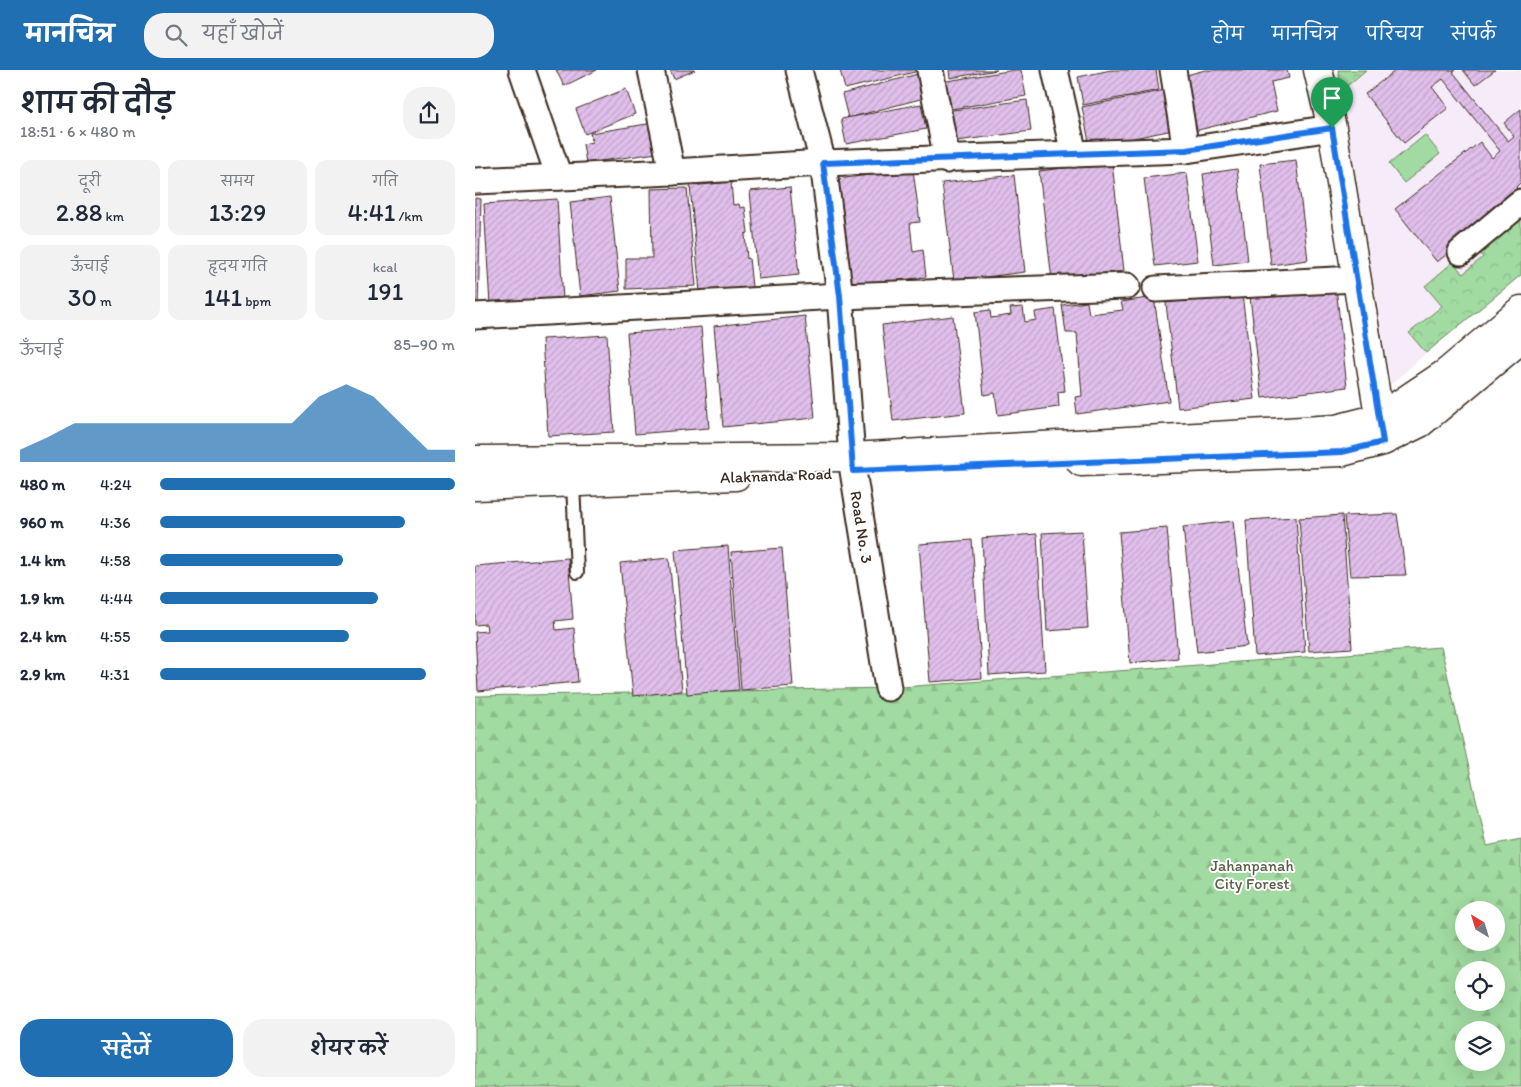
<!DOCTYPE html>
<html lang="hi">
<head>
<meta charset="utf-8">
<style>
	:root { --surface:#fff; --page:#f2f2f3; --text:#1f2937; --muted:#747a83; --accent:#1f6fb2 }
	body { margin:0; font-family:Itim,"Playpen Sans Deva",sans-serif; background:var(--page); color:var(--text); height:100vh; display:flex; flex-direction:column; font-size:19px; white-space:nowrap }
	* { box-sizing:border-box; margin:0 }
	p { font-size:16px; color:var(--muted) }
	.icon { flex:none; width:28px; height:28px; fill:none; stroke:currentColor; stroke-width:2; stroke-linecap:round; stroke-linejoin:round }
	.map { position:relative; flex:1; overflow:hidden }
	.details { display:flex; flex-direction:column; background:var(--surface); width:475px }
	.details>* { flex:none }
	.needle { width:32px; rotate:322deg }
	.tools { position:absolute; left:980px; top:831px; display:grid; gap:10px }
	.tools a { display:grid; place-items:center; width:50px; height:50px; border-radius:50%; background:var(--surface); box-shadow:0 5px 20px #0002; font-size:25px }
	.pin { position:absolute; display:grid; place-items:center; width:42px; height:42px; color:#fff; margin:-51px -21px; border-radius:50% 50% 50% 0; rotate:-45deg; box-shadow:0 0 5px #0007 }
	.pin .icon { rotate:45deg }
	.round { display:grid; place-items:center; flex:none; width:52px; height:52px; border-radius:20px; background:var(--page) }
	.headline { display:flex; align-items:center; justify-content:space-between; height:85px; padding:0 20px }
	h1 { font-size:28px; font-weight:600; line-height:38px }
	.stats { display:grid; grid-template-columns:repeat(3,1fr); gap:8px; height:85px; padding:5px 20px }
	.stats div { display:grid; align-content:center; border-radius:12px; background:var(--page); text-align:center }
	.stats b { font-size:25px; font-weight:600 }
	.stats small { font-size:14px; font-weight:400 }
	.stats p { font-size:14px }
	.chart { height:140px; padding:10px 20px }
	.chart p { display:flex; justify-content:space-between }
	.chart svg { width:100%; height:90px; margin-top:5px; fill:var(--accent); opacity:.7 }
	.cta { display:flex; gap:10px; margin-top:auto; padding:10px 20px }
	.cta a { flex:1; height:58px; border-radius:20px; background:var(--accent); color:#fff; font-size:20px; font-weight:600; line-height:58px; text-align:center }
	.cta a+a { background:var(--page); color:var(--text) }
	ul { padding:0 20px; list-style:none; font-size:16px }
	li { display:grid; grid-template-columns:80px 60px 1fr; align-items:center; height:38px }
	li i { height:12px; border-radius:6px; background:var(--accent) }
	header { display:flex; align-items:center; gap:30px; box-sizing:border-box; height:70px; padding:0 25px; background:var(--accent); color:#fff }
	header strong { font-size:24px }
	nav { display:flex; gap:28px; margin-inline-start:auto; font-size:18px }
	.search { width:350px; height:45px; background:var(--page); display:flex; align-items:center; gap:12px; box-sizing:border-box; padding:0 18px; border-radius:20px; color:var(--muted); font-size:19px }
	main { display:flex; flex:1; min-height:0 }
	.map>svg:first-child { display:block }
	.built { fill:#f6ecf9 }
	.forest { fill:url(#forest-firs); stroke:#6e8260; fill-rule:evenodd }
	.park { fill:url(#park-crowns); stroke:#6e8260 }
	.garden { fill:#a1dba1; stroke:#6e8260 }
	.building { fill:url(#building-hatch); stroke:#3b2a1e }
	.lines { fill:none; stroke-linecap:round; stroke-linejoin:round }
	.lane-casing { stroke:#3b2a1e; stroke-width:16 }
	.street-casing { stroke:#3b2a1e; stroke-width:29 }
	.secondary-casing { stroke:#3b2a1e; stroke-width:31 }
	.lane { stroke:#fff; stroke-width:12 }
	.street { stroke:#fff; stroke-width:25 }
	.secondary { stroke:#fff; stroke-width:28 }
	.route-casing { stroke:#fff; stroke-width:10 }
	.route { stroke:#1a73e8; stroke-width:6 }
	.labels { text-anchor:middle; stroke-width:4; stroke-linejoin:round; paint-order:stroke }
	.street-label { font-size:16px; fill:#3b2a1e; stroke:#fff }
	.park-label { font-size:16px; fill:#5a5f45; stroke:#fff }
</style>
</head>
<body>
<header>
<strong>मानचित्र</strong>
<div class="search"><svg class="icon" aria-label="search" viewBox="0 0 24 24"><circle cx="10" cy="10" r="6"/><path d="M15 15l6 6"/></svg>यहाँ खोजें</div>
<nav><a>होम</a><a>मानचित्र</a><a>परिचय</a><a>संपर्क</a></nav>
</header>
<main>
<section class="details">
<div class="headline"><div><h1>शाम की दौड़</h1><p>18:51 · 6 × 480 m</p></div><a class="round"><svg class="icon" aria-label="share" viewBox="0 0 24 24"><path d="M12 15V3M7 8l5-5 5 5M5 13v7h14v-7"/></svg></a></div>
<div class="stats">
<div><p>दूरी</p><b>2.88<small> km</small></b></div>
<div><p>समय</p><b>13:29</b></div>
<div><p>गति</p><b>4:41<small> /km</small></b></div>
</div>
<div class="stats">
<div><p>ऊँचाई</p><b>30<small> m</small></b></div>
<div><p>हृदय गति</p><b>141<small> bpm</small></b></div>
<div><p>kcal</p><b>191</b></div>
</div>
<div class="chart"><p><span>ऊँचाई</span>85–90 m</p>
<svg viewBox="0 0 160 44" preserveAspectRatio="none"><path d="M0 44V38L10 32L20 25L30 25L40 25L50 25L60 25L70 25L80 25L90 25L100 25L110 12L120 6L130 12L140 25L150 38L160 38V44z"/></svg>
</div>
<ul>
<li><b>480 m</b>4:24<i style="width:100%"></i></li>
<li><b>960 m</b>4:36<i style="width:83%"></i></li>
<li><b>1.4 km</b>4:58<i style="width:62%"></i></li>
<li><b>1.9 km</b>4:44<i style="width:74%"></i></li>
<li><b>2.4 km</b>4:55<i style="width:64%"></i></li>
<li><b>2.9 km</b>4:31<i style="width:90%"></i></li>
</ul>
<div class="cta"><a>सहेजें</a><a>शेयर करें</a></div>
</section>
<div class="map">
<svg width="1046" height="1017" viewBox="0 0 1046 1017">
	<defs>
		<pattern id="forest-firs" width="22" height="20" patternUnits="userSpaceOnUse" patternTransform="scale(1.25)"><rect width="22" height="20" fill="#a1dba1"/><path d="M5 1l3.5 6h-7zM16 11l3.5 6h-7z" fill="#8cbc8a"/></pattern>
		<pattern id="park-crowns" width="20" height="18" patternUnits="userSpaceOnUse" patternTransform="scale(1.25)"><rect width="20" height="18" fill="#a1dba1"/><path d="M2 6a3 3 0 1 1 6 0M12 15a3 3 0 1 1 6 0" fill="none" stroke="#8cbc8a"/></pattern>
		<pattern id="building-hatch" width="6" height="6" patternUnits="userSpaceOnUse" patternTransform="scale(1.25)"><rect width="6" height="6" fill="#e0bfeb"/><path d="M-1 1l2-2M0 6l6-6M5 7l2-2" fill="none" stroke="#c1a4c9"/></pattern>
	</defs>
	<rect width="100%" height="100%" fill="#fff"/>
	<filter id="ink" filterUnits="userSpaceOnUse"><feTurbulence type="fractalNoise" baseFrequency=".02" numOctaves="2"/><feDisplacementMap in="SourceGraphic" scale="10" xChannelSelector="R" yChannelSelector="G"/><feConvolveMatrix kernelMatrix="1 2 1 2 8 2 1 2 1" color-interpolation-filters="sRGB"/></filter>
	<g filter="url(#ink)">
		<polygon class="built" points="863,0 1046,0 1046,205 951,283 916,315"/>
		<path class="forest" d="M 966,577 L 1012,776 L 1046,769 L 1046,1017 L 0,1017 L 0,626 L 413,618 ZM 989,840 L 1021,840 L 1021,872 L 989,872 ZM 989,900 L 1021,900 L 1021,932 L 989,932 ZM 989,960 L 1021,960 L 1021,992 L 989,992 Z"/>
		<g class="park">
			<polygon points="863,0 891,0 867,20"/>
			<polygon points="1046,143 1046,205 951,283 934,263 967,236 950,216 978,192 988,204 1008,187 998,174"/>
		</g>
		<polygon class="garden" points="950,65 965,84 929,113 914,94"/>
		<g class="building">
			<polygon points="81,0 122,0 89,16"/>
			<polygon points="195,0 220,0 199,9"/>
			<polygon points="365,0 444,0 444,1 370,19"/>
			<polygon points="474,0 522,0 475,8"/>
			<polygon points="539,0 546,0 551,26 471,40 466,12"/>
			<polygon points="636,0 681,0 684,20 608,35 603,7"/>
			<polygon points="730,0 812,0 814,8 796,12 802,41 719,61 708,6"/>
			<polygon points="921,0 981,0 978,2 1033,71 1039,66 1029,53 1046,39 1046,112 1041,117 1046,123 1046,126 962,192 920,139 1005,72 1017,88 1025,81 968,9 957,17 973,38 929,73 890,24"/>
			<polygon points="988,0 1020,0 1000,15"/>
			<polygon points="443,4 449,28 373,48 367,24"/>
			<polygon points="151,19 160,44 110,64 101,39"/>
			<polygon points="690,20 698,60 615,77 607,37"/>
			<polygon points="552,30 556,61 474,72 471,41"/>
			<polygon points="446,34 451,59 371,74 366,49"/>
			<polygon points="185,52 189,82 111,93 108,74 117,72 115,63"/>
			<polygon points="821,90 833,190 796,195 785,94"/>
			<polygon points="637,92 649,201 577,210 564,101"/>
			<polygon points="762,99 773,191 739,195 728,104"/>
			<polygon points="438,100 445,152 435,153 438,182 448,180 451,207 373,216 361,109"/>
			<polygon points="712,103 723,191 680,196 669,108"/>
			<polygon points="539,105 550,202 479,211 467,113"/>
			<polygon points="256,112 258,135 264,134 265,138 270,137 273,163 270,164 272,189 274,188 277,217 225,222 215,116"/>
			<polygon points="315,117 324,205 283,209 275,121"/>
			<polygon points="212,118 221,216 151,219 151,188 177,188 176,119"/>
			<polygon points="135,127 145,221 105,226 95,132"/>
			<polygon points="0,128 6,129 3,236 0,236"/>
			<polygon points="82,129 88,230 15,235 9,134"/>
			<polygon points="861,217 872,317 787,328 775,227"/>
			<polygon points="767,224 780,329 703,338 691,233"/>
			<polygon points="679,227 694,331 602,344 600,327 607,326 602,263 591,263 587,235 612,232 614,244 648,240 646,232"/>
			<polygon points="548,237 550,252 561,250 560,242 580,239 590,321 583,322 584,337 523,345 520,323 509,325 500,242 515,240 516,248 536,245 535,238"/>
			<polygon points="330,246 340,348 248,357 239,256"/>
			<polygon points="478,246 490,343 418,351 407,255"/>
			<polygon points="226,257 234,358 160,364 152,263"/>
			<polygon points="132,265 139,362 73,366 67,269"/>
			<polygon points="922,444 931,505 875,506 869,446"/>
			<polygon points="867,445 877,578 834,581 824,448"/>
			<polygon points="821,447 830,582 780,586 771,450"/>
			<polygon points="758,451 772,576 722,582 708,457"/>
			<polygon points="692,458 703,588 655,593 644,462"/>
			<polygon points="607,461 613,558 572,561 567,463"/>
			<polygon points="562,464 570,601 514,605 507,468"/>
			<polygon points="497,470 507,608 455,612 444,474"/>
			<polygon points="253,476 264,620 212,624 200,480"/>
			<polygon points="307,478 318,616 266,620 256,482"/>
			<polygon points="93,488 98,549 80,551 81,560 99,558 103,612 3,621 0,562 12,561 11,554 0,555 0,496"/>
			<polygon points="194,488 207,621 158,626 145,493"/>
		</g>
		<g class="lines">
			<g class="lane-casing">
				<polyline id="lane" points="98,413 102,502"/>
			</g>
			<g class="street-casing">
				<g id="street">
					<polyline points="47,0 84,107"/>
					<polyline points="176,0 197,102"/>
					<polyline points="324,0 348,93 365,226 378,401 413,618"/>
					<polyline points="455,0 472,90"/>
					<polyline points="580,0 599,84"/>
					<polyline points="698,0 711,80"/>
					<polyline points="0,111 197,102 348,93 711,80 857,58"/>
					<polyline points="986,182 1046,132"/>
					<polyline points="681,219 881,209"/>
					<polyline points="0,246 365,226 652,216"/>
				</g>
			</g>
			<g class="secondary-casing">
				<g id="secondary">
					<polyline points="843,0 857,58 907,363"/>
					<polyline points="0,390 377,387 861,359 904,348 970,304 1046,240"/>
					<polyline points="606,392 867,382 908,371 945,353 1046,269"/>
					<polyline points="0,416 261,406"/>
				</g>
			</g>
			<use href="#lane" class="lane"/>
			<use href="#street" class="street"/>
			<use href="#secondary" class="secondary"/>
		</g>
	</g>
	<g class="lines" filter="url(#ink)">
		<g class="route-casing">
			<polygon id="route" points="857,58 908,372 867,382 378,401 365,226 348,93 711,80"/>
		</g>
		<use href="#route" class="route"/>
	</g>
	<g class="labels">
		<g class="street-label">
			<text transform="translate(301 405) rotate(-2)" y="6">Alaknanda Road</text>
			<text transform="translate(387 457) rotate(81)" y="6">Road No. 3</text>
		</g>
		<g class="park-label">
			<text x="777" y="801">Jahanpanah<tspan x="777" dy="18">City Forest</tspan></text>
		</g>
	</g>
</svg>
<div class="tools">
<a><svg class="needle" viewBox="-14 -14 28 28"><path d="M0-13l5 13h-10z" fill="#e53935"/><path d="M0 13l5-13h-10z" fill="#747a83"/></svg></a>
<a><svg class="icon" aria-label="locate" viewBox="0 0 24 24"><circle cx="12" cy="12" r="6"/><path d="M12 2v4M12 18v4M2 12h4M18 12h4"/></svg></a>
<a><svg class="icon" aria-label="layers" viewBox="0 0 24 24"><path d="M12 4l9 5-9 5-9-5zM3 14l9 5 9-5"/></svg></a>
</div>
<div class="pin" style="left:857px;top:58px;background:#1e9e55"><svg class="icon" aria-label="arrive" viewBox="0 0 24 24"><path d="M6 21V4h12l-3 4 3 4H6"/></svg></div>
</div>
</main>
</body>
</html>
